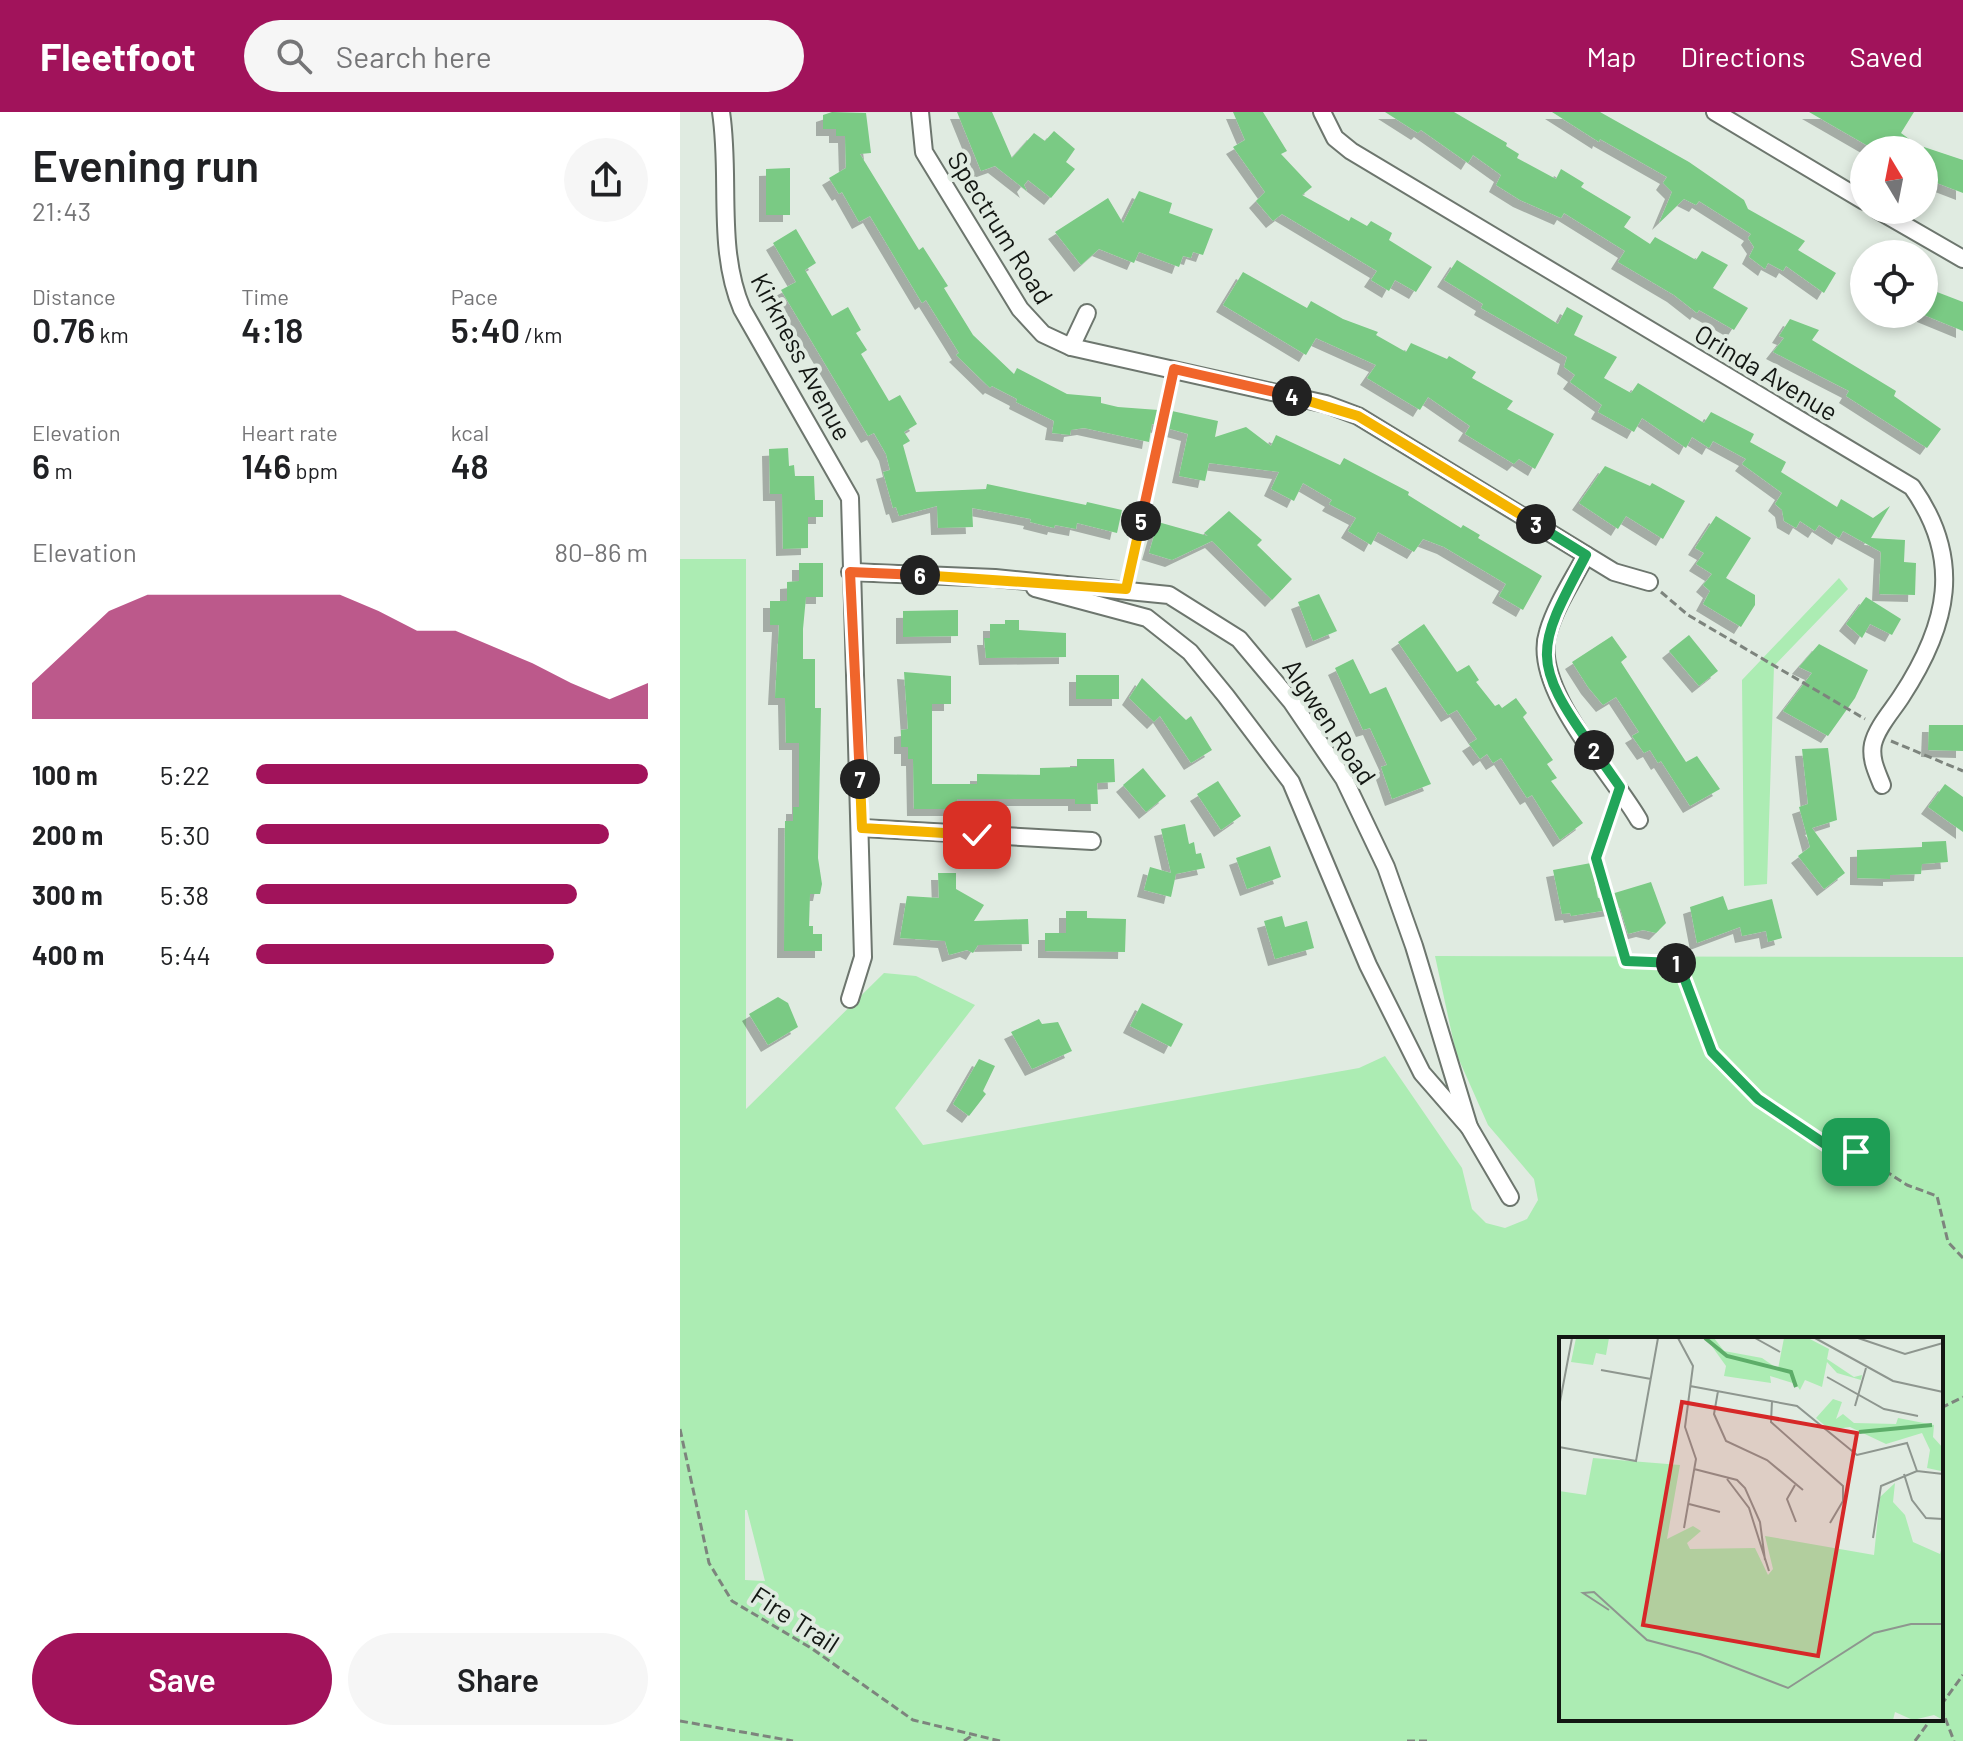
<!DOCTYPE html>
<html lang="en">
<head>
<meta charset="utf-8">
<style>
	:root { --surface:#fff; --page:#f6f6f6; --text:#202124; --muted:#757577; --accent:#a1135b }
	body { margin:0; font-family:Barlow,sans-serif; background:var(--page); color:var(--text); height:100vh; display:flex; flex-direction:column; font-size:30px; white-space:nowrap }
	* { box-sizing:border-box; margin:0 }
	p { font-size:26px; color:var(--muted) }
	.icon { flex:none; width:44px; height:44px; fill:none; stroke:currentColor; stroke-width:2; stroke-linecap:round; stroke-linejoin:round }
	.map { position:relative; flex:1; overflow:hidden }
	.details { display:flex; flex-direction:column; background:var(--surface); width:680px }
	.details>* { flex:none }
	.needle { width:52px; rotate:350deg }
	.fabs { position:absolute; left:1170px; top:24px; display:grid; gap:16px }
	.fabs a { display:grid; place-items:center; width:88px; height:88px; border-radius:50%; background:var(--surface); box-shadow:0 4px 12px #0003; font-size:40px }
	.pin { position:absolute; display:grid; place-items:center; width:68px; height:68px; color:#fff; margin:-34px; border-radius:16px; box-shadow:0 4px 12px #0006 }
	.km { position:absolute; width:40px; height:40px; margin:-20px; border-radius:50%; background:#222; color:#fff; font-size:22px; line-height:40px; text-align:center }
	.round { display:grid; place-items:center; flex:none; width:84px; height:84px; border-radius:42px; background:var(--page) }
	.overview { display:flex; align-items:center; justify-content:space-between; height:136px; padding:0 32px }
	h1 { font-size:44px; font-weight:600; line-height:60px }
	.metrics { display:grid; grid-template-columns:repeat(3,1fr); gap:12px; height:136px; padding:8px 32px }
	.metrics div { display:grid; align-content:center }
	.metrics b { font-size:34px; font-weight:600 }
	.metrics small { font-size:22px; font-weight:400 }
	.metrics p { font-size:22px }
	.chart { height:224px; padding:16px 32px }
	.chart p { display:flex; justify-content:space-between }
	.chart svg { width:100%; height:144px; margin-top:8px; fill:var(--accent); opacity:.7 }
	.action { display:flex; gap:16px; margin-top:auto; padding:16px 32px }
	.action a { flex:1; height:92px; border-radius:48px; background:var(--accent); color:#fff; font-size:32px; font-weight:600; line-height:92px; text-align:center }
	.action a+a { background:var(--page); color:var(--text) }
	ul { padding:0 32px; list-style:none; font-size:26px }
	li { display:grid; grid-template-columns:128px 96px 1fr; align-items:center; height:60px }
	li i { height:20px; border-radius:10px; background:var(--accent) }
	header { display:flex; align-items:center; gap:48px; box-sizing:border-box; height:112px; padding:0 40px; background:var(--accent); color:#fff }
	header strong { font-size:38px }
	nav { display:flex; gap:44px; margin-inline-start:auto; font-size:28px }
	.search { width:560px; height:72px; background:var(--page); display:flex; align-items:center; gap:20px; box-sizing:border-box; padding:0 28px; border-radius:44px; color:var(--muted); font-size:30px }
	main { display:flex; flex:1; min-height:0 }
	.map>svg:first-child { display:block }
	.green { fill:#acecb3; fill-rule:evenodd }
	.building { fill:#7aca84; filter:url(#shadow) }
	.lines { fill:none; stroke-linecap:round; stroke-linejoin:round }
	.minor-casing { stroke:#6d766e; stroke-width:20 }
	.path { stroke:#7d847d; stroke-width:3; stroke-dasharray:8 4; stroke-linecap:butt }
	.minor { stroke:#fff; stroke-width:16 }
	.split-1-casing { stroke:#fff; stroke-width:16 }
	.split-2-casing { stroke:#fff; stroke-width:16 }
	.split-3-casing { stroke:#fff; stroke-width:16 }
	.split-4-casing { stroke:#fff; stroke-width:16 }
	.split-5-casing { stroke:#fff; stroke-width:16 }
	.split-6-casing { stroke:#fff; stroke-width:16 }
	.split-7-casing { stroke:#fff; stroke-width:16 }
	.split-8-casing { stroke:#fff; stroke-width:16 }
	.split-1 { stroke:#22a559; stroke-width:10 }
	.split-2 { stroke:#22a559; stroke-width:10 }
	.split-3 { stroke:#22a559; stroke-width:10 }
	.split-4 { stroke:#f5b400; stroke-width:10 }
	.split-5 { stroke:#f0652b; stroke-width:10 }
	.split-6 { stroke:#f5b400; stroke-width:10 }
	.split-7 { stroke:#f0652b; stroke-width:10 }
	.split-8 { stroke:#f5b400; stroke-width:10 }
	.labels { text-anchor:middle; stroke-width:8; stroke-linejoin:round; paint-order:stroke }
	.street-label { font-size:26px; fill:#131713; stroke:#e0ebe1 }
	.inset-river { fill:none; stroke:#5dad69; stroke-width:4 }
	.inset-road { fill:none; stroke:#8e968f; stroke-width:2 }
	.view { fill:#d62828; fill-opacity:0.15; stroke:#d62828; stroke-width:4 }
	.inset-edge { fill:none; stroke:#131713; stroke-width:4 }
</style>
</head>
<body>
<header>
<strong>Fleetfoot</strong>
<div class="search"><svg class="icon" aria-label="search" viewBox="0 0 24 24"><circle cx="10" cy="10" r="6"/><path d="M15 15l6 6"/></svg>Search here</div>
<nav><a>Map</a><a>Directions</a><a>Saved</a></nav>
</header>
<main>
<section class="details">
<div class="overview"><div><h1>Evening run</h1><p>21:43</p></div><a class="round"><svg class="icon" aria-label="share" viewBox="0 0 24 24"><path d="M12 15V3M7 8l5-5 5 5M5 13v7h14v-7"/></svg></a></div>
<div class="metrics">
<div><p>Distance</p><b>0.76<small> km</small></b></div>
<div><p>Time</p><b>4:18</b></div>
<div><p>Pace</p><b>5:40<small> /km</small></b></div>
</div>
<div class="metrics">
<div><p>Elevation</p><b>6<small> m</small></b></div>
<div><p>Heart rate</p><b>146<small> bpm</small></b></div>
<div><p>kcal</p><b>48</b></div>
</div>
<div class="chart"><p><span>Elevation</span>80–86 m</p>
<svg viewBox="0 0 160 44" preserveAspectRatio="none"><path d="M0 44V33L10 22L20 11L30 6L40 6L50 6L60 6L70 6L80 6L90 11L100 17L110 17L120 22L130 27L140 33L150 38L160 33V44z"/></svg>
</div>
<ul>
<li><b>100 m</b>5:22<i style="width:100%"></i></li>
<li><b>200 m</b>5:30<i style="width:90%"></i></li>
<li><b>300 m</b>5:38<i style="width:82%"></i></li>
<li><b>400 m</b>5:44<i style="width:76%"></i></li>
</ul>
<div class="action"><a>Save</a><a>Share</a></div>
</section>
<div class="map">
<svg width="1283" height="1629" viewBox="0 0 1283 1629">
	<defs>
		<filter id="shadow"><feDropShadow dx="-7" dy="7" stdDeviation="0" flood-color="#0004"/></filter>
	</defs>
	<rect width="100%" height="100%" fill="#e0ebe1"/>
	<g class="green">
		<path d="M 0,447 L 66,447 L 66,997 L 204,861 L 236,864 L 295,893 L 215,996 L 243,1033 L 679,956 L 705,944 L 782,1056 L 792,1097 L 806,1111 L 825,1116 L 847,1107 L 858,1088 L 854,1067 L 808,1013 L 776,941 L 755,844 L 1283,845 L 1283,1629 L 0,1629 ZM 881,1227 L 1261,1227 L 1261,1607 L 881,1607 ZM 65,1398 L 67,1398 L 85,1469 L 65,1468 Z"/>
		<polygon points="1159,466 1168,477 1094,554 1087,772 1064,774 1062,568"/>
	</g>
	<g class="building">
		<polygon points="152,0 186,1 191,41 180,42 239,138 243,135 268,174 264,176 293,223 334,262 337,256 387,282 421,285 421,291 438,295 492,299 538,309 535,325 566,315 591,334 596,323 660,353 664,346 729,380 728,383 781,416 783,413 800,423 798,426 862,464 843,498 819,484 826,472 764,435 743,427 734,440 698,420 691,433 668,419 676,406 649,392 652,388 623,371 614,389 591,377 599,360 529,351 525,369 499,364 508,322 472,312 469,330 404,316 391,318 390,323 372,321 374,309 336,290 337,287 312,274 310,276 276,243 279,241 246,188 242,191 190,104 179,110 162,80 159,82 149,66 166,56 165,24 156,24 156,17 143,17 143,3"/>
		<polygon points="277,0 312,0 332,46 354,21 365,29 374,19 395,37 386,50 395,57 371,86 348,68 344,73 347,79 315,54 301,59"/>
		<polygon points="553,0 583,0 607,39 601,42 632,75 622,83 669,109 671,105 687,114 691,109 712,121 709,128 752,155 736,180 715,168 709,179 691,168 697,159 602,102 593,109 576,89 585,80 553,35 565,28"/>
		<polygon points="705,0 774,0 827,31 826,34 839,42 837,46 876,67 881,57 904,71 901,75 951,105 944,115 970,132 975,125 1016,148 1022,139 1048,153 1033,176 1068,196 1054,218 1019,198 1017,201 994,183 938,150 945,139 884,101 881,106 840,88 816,73 821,63 793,43 788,51 741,18 738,21"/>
		<polygon points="872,0 920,0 1009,50 1064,88 1068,97 1125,129 1118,138 1156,161 1144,181 1106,154 1103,159 1088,151 1085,157 1069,145 1074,135 1068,126 1071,122 1019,89 1016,93 1004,87 979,111 992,80 983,71 987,65 920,27 919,30"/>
		<polygon points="1129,0 1234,0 1221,21 1244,38 1244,35 1283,48 1283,81 1244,66 1244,38 1195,38"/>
		<polygon points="110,56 110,103 86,103 86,57"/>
		<polygon points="459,79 492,91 489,101 533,117 523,143 513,140 511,146 503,144 499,155 459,140 454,151 419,137 401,153 375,120 428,86 443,111"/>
		<polygon points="116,117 136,151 125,158 152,204 168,195 181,218 176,221 187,238 181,242 209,289 220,283 237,312 224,320 230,329 223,333 236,380 306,377 307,372 406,393 407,390 442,398 437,421 397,411 396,417 375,413 374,416 350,410 351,407 292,396 293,415 258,416 257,394 219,404 216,395 213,396 203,360 210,358 206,342 194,321 188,324 101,178 116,170 93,131"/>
		<polygon points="777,148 878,212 887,195 903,204 894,223 937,245 924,266 951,281 958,271 1024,311 1031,300 1074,322 1070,330 1106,350 1101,360 1157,395 1161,387 1193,406 1210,394 1191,426 1225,428 1224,450 1236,451 1235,483 1199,482 1201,440 1163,419 1159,426 1139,413 1135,419 1120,409 1116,416 1104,409 1102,398 1095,392 1102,381 1062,352 1066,347 1033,329 1029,336 1012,325 1006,336 962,306 954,320 918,300 922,293 890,270 895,263 884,255 887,245 801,196 803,192 764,168"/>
		<polygon points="563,160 627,196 631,189 663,207 698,220 696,223 726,240 731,231 767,247 769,244 796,260 792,266 833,289 827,297 874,322 855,357 839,347 834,352 785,322 790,314 748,285 740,298 687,266 696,253 636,226 626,243 543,193"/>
		<polygon points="1244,175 1283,190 1283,219 1244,203"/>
		<polygon points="1110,207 1139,218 1132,228 1216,279 1214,284 1261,317 1247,336 1166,284 1169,279 1093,240 1104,226 1099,224"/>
		<polygon points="108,336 109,354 114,353 115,364 134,364 135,388 143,388 143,405 128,405 128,436 103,437 102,382 90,382 89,337"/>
		<polygon points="925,354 970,374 972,371 1005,389 983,427 946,404 938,417 899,391"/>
		<polygon points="549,399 582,428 577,433 612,467 592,488 532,429 492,448 469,441 478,410 528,424 524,421"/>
		<polygon points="1036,404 1071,426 1046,466 1075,483 1075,493 1061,515 1023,492 1030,479 1023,473 1032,462 1016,452 1024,441 1015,436"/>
		<polygon points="119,451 143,451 143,485 126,485 123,517 123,547 135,547 135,596 141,596 138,746 142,772 140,782 130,782 129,814 133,814 133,822 142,822 142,839 104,839 105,709 113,709 113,695 119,695 119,631 106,631 105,586 95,586 99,513 90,513 90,489 107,489 107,470 119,469"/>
		<polygon points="639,482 657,519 633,529 618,490"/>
		<polygon points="1186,485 1221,507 1212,523 1190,512 1182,526 1166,512"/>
		<polygon points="278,498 278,524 223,525 223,499"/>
		<polygon points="325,508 339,508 339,518 386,521 386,545 306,546 304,526 310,526 310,512 325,512"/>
		<polygon points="744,512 777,560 789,553 799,568 796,570 815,594 819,592 822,596 836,586 847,601 843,605 873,648 867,652 877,666 871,669 903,711 880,728 852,683 847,686 821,646 813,651 807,642 800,647 789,632 797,627 777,598 768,603 718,530"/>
		<polygon points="1009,523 1038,559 1019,574 989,539"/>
		<polygon points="932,524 947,545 941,550 1006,650 1017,644 1040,677 1010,694 981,649 978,651 970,638 964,641 952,624 959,620 936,585 923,593 908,575 892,550"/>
		<polygon points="1139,532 1188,558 1175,586 1148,624 1103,599 1132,561 1119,555"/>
		<polygon points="673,547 690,582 706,575 751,672 712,687 701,655 707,653 690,616 683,618 655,556"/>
		<polygon points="224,560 271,564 271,592 252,592 252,672 297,672 297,662 360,663 360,656 397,655 397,647 434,647 435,670 417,671 418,692 395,692 395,687 277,687 277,697 234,697 233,647 228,647 228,635 221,635 221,618 228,617"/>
		<rect x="396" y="563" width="43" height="24"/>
		<polygon points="462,566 506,608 511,604 532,638 511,651 480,604 474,610 449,586"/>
		<polygon points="1249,613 1283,613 1283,639 1248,638"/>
		<polygon points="1148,636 1157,708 1132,716 1165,761 1144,777 1118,744 1130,735 1119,695 1128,692 1122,637"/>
		<polygon points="463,656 486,684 466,700 443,673"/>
		<polygon points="538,669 561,704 541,718 517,682"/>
		<polygon points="1265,672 1283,685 1283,720 1248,695"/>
		<polygon points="505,712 509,732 514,730 516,742 521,741 525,756 496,762 491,785 464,778 470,755 491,761 481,717"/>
		<polygon points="1266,729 1268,750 1242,752 1241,762 1210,763 1210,767 1177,766 1177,738 1242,735 1242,730"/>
		<polygon points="590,734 601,765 567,777 556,746"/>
		<polygon points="911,751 918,786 971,770 986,811 976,821 963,818 948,822 940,796 891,804 890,801 882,802 873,758"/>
		<polygon points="258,761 276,761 276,777 304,793 294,809 348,807 349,832 298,833 293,841 287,838 269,843 265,829 220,826 227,784 259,786"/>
		<polygon points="1043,784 1048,798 1092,787 1102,826 1088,830 1086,819 1062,824 1060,815 1017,831 1010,795"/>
		<polygon points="386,799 407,799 407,806 446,807 445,840 365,839 365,821 386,821"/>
		<polygon points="602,804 605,815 627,809 634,836 595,847 584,809"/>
		<polygon points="98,885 108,891 118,915 88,933 69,902"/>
		<polygon points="462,891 503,912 491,935 450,914"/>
		<polygon points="359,907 362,912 378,910 392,939 352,957 331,920"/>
		<polygon points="299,947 315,954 303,979 306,982 289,1004 273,992"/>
	</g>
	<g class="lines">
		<g class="minor-casing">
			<g id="minor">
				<path d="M 41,0 C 51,65 36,136 62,197 L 170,386 L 183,845 L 170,887"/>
				<polyline points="240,0 244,40 340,197 363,222 391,235 646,292 678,304 934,460 969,470"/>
				<path d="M 642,0 L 655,26 L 671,39 L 1232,375 C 1283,447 1269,512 1221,585 C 1212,599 1197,615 1193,632 C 1190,647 1197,660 1202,673"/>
				<polyline points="1035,0 1184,89"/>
				<polyline points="1198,98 1283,147"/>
				<polyline points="391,235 407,201"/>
				<path d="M 906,443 C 893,468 876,493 868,520 C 850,575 932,661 959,708"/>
				<polyline points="170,460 315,466 489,483 559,527 611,589 664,667 706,755 734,834 789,1015"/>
				<polyline points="355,476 467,506 510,540 546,584 611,670 688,853 742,961 789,1015 830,1085"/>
				<polyline points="182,716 412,729"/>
			</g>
		</g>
		<g class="path">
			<polyline points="448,464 490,276"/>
			<polyline points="981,480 1008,503 1185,607"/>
			<polyline points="1211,629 1283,659"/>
			<polyline points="932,700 916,746 946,849 999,852 1032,940 1078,987 1151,1036 1176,1040 1227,1073 1257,1084 1268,1130 1283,1146"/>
			<polyline points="1261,1296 1283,1285"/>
			<polyline points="0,1317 29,1451 52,1489 131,1536 233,1608 320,1629"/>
			<polyline points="1261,1593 1283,1563"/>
			<polyline points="1261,1595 1274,1629"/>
			<polyline points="0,1609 113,1629"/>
			<polyline points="284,1629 293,1623"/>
			<polyline points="727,1629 747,1629"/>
			<polyline points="1235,1629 1251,1607"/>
		</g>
		<use href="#minor" class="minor"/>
	</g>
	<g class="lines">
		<g class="split-1-casing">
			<polyline id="split-1" points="996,851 999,852 1032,940 1078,987 1151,1036 1176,1040"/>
		</g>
		<g class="split-2-casing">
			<polyline id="split-2" points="914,638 940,675 916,746 946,849 996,851"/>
		</g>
		<g class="split-3-casing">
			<path id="split-3" d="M 856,412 L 906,443 C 856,537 849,548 914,638"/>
		</g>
		<g class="split-4-casing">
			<polyline id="split-4" points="612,284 678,304 856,412"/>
		</g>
		<g class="split-5-casing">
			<polyline id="split-5" points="461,409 494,257 612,284"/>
		</g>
		<g class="split-6-casing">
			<polyline id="split-6" points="240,463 446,477 461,409"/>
		</g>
		<g class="split-7-casing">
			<polyline id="split-7" points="180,667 170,460 240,463"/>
		</g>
		<g class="split-8-casing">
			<polyline id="split-8" points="180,667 182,716 297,723"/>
		</g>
		<use href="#split-1" class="split-1"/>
		<use href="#split-2" class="split-2"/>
		<use href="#split-3" class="split-3"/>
		<use href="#split-4" class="split-4"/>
		<use href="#split-5" class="split-5"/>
		<use href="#split-6" class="split-6"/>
		<use href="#split-7" class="split-7"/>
		<use href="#split-8" class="split-8"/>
	</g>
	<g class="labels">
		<g class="street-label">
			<text transform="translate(320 116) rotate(58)" y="9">Spectrum Road</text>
			<text transform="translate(121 245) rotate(62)" y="9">Kirkness Avenue</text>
			<text transform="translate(1086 261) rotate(31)" y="9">Orinda Avenue</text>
			<text transform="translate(649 610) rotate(56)" y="9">Algwen Road</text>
			<text transform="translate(115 1508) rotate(33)" y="9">Fire Trail</text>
		</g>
	</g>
	<g transform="translate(879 1225)">
		<rect width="384" height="384" fill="#e0ebe1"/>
		<path d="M 17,1 L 50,1 L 47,18 L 37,16 L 34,28 L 12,25 ZM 147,1 L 155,1 L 165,14 L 203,21 L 219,32 L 225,1 L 249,1 L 270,12 L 268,22 L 295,40 L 303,38 L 302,43 L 278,36 L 268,25 L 263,50 L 246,43 L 241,53 L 237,47 L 211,39 L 212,46 L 165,39 L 167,29 ZM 274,62 L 283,65 L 277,82 L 284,77 L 295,86 L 337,87 L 339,81 L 375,88 L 374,100 L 384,111 L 382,134 L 368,131 L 371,113 L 363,96 L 327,107 L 291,90 L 271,93 L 257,81 ZM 34,121 L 121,128 L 108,202 L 134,189 L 142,194 L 128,206 L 131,212 L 196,211 L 209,238 L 214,232 L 206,199 L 315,218 L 321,160 L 336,146 L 334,165 L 346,178 L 354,205 L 381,217 L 384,205 L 384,383 L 375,378 L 354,383 L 336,375 L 334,383 L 0,383 L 0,154 L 27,158 Z" fill="#acecb3"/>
		<path class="inset-river" d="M 146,1 L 168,19 L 232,35 L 237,50M 300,95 L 373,88"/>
		<path class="inset-road" d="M 119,1 L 134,29 L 126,90 L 137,122 L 125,191M 196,1 L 221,15M 256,1 L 334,44 L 384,55M 299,1 L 346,17 L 384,6M 42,33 L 92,42M 268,40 L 325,72 L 359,79M 131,49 L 238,69 L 298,118 L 348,106 L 358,134M 159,54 L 155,77 L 167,104 L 208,123 L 244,153M 213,64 L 212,85 L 284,149 L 284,164 L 271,186M 296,69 L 307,31M 0,70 L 13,1M 0,110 L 77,124 L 99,1M 135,132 L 178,143 L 186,151 L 201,185 L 206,223M 345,137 L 353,163 L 367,181 L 384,182M 168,142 L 190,171 L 210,234M 236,148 L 228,162 L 237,185M 130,167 L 161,175M 314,201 L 322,149 L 358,134 L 384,137M 50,273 L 24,256 L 35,255 L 88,303 L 141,317 L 229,351 L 315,296 L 352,287 L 384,287"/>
		<path class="view" d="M 123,65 L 298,96 L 259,319 L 84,288 Z"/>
		<rect width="384" height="384" class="inset-edge"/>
	</g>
</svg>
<div class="fabs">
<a><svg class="needle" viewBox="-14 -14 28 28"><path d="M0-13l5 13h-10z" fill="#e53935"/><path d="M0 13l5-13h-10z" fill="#757577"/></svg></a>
<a><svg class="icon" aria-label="locate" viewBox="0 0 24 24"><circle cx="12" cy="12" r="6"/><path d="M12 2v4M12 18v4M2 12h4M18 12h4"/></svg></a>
</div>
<div class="pin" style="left:1176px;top:1040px;background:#1e9e55"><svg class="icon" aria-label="arrive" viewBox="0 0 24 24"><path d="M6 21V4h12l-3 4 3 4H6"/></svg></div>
<div class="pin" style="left:297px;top:723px;background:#d93025"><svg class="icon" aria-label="check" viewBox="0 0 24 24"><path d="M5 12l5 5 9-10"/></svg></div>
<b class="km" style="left:996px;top:851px">1</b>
<b class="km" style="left:914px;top:638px">2</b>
<b class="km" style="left:856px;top:412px">3</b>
<b class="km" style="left:612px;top:284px">4</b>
<b class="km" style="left:461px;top:409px">5</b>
<b class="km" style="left:240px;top:463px">6</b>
<b class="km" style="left:180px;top:667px">7</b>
</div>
</main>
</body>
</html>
